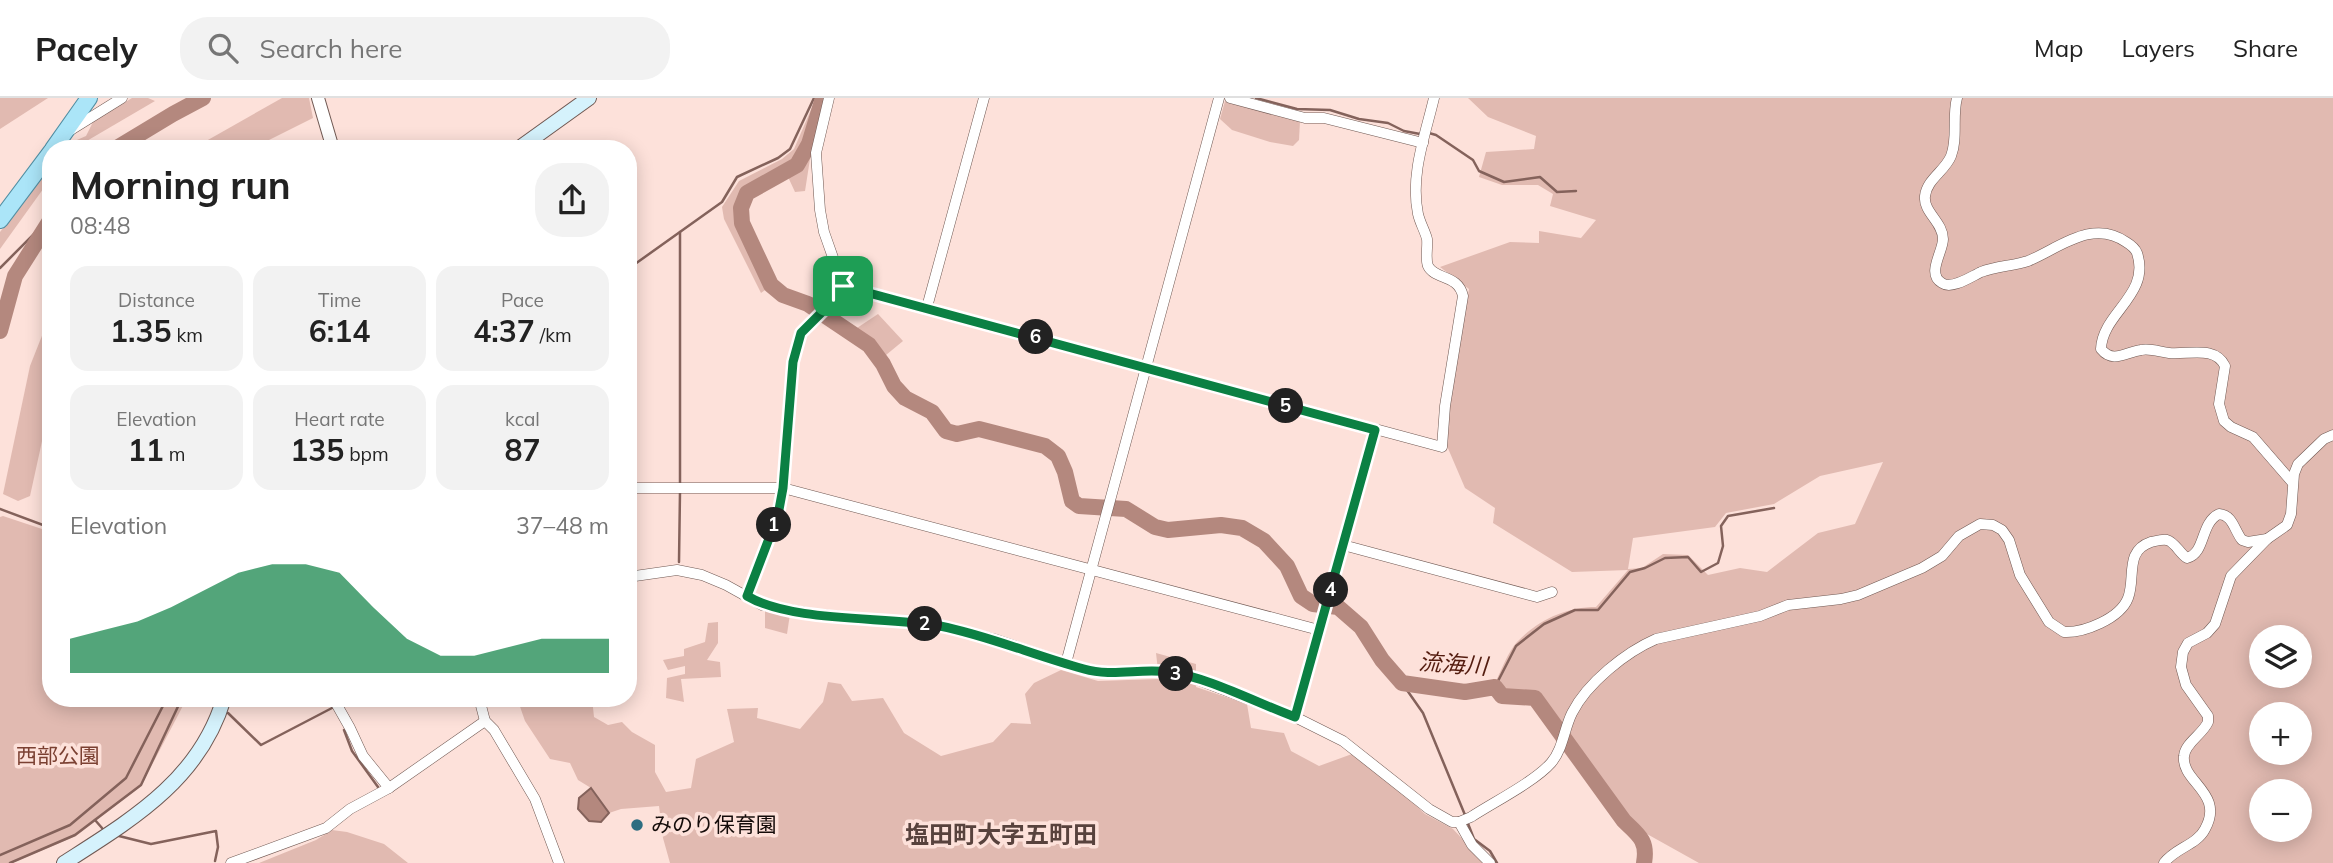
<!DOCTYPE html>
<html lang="en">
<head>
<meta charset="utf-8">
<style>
	:root { --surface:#fff; --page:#f2f2f2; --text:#222; --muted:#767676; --line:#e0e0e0; --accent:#0b8043 }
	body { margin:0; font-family:Mulish,"Noto Sans JP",sans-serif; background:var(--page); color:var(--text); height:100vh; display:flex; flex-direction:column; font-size:26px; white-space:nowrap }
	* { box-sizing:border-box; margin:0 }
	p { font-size:23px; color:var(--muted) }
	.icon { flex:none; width:38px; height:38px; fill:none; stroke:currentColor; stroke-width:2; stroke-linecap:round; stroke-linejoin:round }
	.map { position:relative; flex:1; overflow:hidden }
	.drawer { position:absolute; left:42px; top:42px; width:595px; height:567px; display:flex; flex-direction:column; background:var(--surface); border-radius:28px; box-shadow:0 4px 18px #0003 }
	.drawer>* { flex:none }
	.fabs { position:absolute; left:2249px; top:527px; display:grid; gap:14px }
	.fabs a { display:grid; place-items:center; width:63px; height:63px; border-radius:50%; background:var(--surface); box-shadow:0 4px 18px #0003; font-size:35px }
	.pin { position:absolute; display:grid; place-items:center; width:60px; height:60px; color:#fff; margin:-30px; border-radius:14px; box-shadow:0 4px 10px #0006 }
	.km { position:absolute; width:35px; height:35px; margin:-18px; border-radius:50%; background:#222; color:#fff; font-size:19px; line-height:35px; text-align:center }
	.round { display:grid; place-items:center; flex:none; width:74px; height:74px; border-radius:28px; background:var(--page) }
	.head { display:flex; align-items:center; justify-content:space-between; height:119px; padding:0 28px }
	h1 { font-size:38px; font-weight:700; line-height:52px }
	.metrics { display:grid; grid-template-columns:repeat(3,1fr); gap:10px; height:119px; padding:7px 28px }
	.metrics div { display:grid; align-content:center; border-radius:18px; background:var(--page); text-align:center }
	.metrics b { font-size:30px; font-weight:700 }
	.metrics small { font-size:19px; font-weight:400 }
	.metrics p { font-size:19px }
	.chart { height:196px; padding:14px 28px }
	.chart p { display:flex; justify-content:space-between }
	.chart svg { width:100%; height:126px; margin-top:7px; fill:var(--accent); opacity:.7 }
	header { display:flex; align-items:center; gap:42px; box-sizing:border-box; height:98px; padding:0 35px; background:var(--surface); border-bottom:2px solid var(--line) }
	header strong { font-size:33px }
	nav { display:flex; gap:38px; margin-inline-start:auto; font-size:24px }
	.search { width:490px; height:63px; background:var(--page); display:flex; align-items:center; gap:18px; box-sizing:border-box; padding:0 24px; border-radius:28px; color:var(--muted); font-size:26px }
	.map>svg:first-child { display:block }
	.green { fill:#e1bab1; fill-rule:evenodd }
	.water { fill:#b4887e; stroke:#84625b; stroke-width:2 }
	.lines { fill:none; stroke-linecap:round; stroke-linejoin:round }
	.stream { stroke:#84625b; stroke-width:2.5 }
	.river { stroke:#b4887e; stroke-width:16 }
	.minor-casing { stroke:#705953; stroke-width:11 }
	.tertiary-casing { stroke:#705953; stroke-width:14 }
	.secondary-casing { stroke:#705953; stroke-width:16 }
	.primary-casing { stroke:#528ea2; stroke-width:18 }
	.minor { stroke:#fff; stroke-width:10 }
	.tertiary { stroke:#fff; stroke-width:12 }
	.secondary { stroke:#d5f2fc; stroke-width:14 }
	.primary { stroke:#abe5f8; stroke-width:16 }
	.route-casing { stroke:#fff; stroke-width:14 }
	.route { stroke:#0b8043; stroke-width:9 }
	.poi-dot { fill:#2d6d81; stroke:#fde1da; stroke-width:2.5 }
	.labels { text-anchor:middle; stroke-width:7; stroke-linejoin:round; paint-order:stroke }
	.park-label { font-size:21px; fill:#7b4032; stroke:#fde1da }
	.poi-label { font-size:21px; fill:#140b09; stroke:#fde1da; text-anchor:start }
	.water-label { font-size:23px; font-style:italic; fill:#541c0f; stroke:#fde1da }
	.quarter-label { font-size:24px; font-weight:bold; fill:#58423d; stroke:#fde1da }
</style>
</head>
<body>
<header>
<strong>Pacely</strong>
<div class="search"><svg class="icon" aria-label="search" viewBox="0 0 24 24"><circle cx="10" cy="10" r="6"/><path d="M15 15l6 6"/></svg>Search here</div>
<nav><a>Map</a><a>Layers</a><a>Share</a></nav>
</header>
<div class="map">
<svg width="2333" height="765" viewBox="0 0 2333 765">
	<rect width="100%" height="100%" fill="#fde1da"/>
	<g class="green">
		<polygon points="0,0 48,0 0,31"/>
		<polygon points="132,0 148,0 155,3 73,51 65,51 70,45 86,38 93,24"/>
		<polygon points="282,0 309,0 313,20 251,51 192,51"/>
		<polygon points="816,0 821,0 808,41 810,61 805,93 795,94 783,68 744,91 736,111 739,126 768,190 761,195 724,121 722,109 739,83 782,61 794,51"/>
		<path d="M 1468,0 L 2333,0 L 2333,765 L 1699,765 L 1647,736 L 1625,717 L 1539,597 L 1503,595 L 1496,583 C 1502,571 1508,554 1517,544 C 1538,522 1566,509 1596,509 L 1628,472 L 1572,474 L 1493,425 L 1495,410 L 1465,390 L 1447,348 L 1449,307 L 1469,191 L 1440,169 L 1510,144 L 1539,145 L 1539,133 L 1581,140 L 1596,122 L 1550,108 L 1553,96 L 1538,87 L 1502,87 L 1479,79 L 1486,54 L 1534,51 L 1536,38 L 1488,19 ZM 1883,364 L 1855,426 L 1818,435 L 1767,474 L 1740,470 L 1708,477 L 1688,457 L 1663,456 L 1642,470 L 1628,471 L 1633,440 L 1715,429 L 1726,415 L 1774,406 L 1820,378 ZM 2261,539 L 2300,539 L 2300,578 L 2261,578 ZM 2261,616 L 2300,616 L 2300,654 L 2261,654 ZM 2261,693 L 2300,693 L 2300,732 L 2261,732 Z"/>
		<polygon points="1225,3 1300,23 1299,42 1293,48 1270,44 1232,32 1220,21"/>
		<polygon points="51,69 51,80 0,151 0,134"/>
		<polygon points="51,215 51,302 30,398 18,403 3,396 30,268"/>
		<polygon points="878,216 903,243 886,257 854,232"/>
		<polygon points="3,418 51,434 51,600 187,600 141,688 76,738 12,765 0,765 0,419"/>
		<polygon points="765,512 790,516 787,536 765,530"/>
		<polygon points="718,524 718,545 707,562 720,564 721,579 681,581 684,604 666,600 667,580 685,576 685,568 668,572 663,562 684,558 684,551 705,544 708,525"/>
		<polygon points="1156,555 1196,566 1196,589 1247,606 1251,630 1284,635 1291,653 1319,668 1352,656 1394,687 1425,716 1453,731 1485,765 670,765 663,740 659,708 621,711 609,715 591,690 578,682 570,665 550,661 525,623 517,600 592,600 594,619 608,627 622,624 632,634 655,647 655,674 666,694 691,690 696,661 734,644 727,611 758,610 757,620 800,631 823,604 828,584 841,586 852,603 883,600 904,635 941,658 993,644 1011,625 1031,626 1025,596 1034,585 1061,572 1098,583 1159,581"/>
		<polygon points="332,732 347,734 384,746 408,765 259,765 316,742"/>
	</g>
	<polygon class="water" points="591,690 609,715 601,724 589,723 578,711 579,700"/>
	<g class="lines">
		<g class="stream">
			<polyline points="1256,0 1297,11 1330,12 1359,21 1388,25 1404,33 1420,36"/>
			<polyline points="1429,35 1436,37 1473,62 1479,73 1504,84 1540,79 1557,94 1576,93"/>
			<polyline points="0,170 51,119"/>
			<polyline points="628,171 722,104 737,79 778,60 790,51 814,0"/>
			<polyline points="680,386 680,134"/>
			<polyline points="0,411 51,430"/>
			<polyline points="679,464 680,394"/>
			<polyline points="1402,585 1423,615 1465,717"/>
			<polyline points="1495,589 1516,548 1544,526 1575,512 1598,512 1630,474 1645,470 1665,460 1688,459 1701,474 1718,465 1723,448 1721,428 1728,418 1774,410"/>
			<polyline points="228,615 261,647 332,610"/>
			<polyline points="344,632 352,653 378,689"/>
			<polyline points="95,722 102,730"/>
			<polyline points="1467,723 1474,741 1490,753 1497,765"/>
			<polyline points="115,737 151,746 216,733 218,749 215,763"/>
			<polyline points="0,757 70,727 126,680 167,600"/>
			<polyline points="10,765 75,737 141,687 182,600"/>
		</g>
		<g class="river">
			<path d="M 823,0 L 809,46 L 797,67 L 747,95 L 741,110 L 742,125 L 771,187 L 783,197 L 808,206 L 869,247 L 883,266 L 894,288 L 905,300 L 932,314 L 946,333 L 957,336 L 979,331 L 1045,348 L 1058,358 L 1065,374 L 1072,403 L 1079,408 L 1126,411 L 1155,429 L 1168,432 L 1221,427 L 1242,430 L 1264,443 L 1287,468 L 1301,498 L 1313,506 L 1338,509 L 1361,529 L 1382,562 L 1402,585 L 1465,594 L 1495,589 L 1502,598 L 1535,600 L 1624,723 C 1639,737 1648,743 1644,765"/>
			<polyline points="115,51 173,16 203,0"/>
			<polyline points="0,233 15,178 51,121"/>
		</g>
		<g class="minor-casing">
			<g id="minor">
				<polyline points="1230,0 1305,20 1324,20 1423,45"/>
				<path d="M 1957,0 C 1952,18 1958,41 1951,58 C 1945,73 1927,81 1925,98 C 1923,114 1943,124 1943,141 C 1943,154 1926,176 1942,185 C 1952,192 1972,178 1981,174 C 1996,168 2013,168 2028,163 C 2058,151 2092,120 2126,144 C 2131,147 2135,150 2137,155 C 2151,197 2102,215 2101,251 C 2113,266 2126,254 2141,252 C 2150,250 2160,254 2169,255 C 2188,257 2215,247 2225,268 L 2219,306 L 2224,323 L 2231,329 L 2253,339 L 2292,384"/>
				<polyline points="69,33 122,0"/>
				<path d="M 843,188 L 1442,349 L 1445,308 L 1463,198 C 1458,176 1435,182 1428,168 C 1425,160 1428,150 1427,141 C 1425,133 1420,125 1418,116 C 1410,77 1425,38 1434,0"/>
				<polyline points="927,209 984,0"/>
				<polyline points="628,390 783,390 1319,532"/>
				<polyline points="1343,447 1537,499 1552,494"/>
				<path d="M 628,479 L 677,472 L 702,477 L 726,487 L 762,507 L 813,516 L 939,528 L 994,541 L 1085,572 L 1103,575 L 1168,574 L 1196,581 L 1295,619 L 1343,643 L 1429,711 L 1452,724 L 1459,724 L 1471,719 C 1494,704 1534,684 1551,665 C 1563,651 1564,631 1572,615 C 1587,585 1626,554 1656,541 L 1760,518 L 1788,507 L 1841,501 L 1858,497 L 1922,470 L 1942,458 L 1959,438 L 1980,426 L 1993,427 L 2002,432 L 2009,442 L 2020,477 L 2049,524 L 2064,534 C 2083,535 2120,521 2128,500 C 2136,480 2124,453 2151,444 C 2156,443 2162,441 2167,442 C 2175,444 2180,456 2187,460 C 2206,455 2200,425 2219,416 C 2233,417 2234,432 2242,442 L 2248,444 L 2267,441"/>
				<polyline points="747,498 778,417 783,390 793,264 801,235 839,197 843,188 824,134 820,112 816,55 829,0"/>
				<polyline points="1066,565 1219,0"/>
				<polyline points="333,600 350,630 363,658 389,690"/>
				<polyline points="479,600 485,623 494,632 535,701 559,765"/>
				<polyline points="1295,619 1375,332"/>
				<polyline points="1459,724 1472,747 1490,765"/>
				<polyline points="231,765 326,730 350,711 389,690 485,623"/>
				<path d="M 2164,765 C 2175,750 2197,747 2205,731 C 2225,695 2181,684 2184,658 C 2185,645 2203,636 2208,624 L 2208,618 L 2186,587 L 2181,569 L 2183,554 L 2188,545 L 2207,535 L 2215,526 L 2231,478 L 2267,441 L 2287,427 L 2291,416 L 2294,376 L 2298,366 L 2324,341 L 2333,337"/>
			</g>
		</g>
		<g class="tertiary-casing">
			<polyline id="tertiary" points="318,0 333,51"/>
		</g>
		<g class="secondary-casing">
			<g id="secondary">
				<polyline points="518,51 589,0"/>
				<path d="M 64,765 C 131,722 200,682 224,600"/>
			</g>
		</g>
		<g class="primary-casing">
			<g id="primary">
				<polyline points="53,51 89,0"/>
				<polyline points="0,122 51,54"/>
			</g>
		</g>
		<use href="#minor" class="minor"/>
		<use href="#tertiary" class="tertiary"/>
		<use href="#secondary" class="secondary"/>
		<use href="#primary" class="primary"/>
	</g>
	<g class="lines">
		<g class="route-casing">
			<path id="route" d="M 843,188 L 1375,332 L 1295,619 C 1257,605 1208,579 1169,574 C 1141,570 1112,579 1084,571 C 1035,558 990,538 940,528 C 885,518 793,525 747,498 L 778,417 L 783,390 L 793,264 L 801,235 L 839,197 Z"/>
		</g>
		<use href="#route" class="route"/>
	</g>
	<circle class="poi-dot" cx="637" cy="727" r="7"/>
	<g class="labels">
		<g class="park-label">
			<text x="58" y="665">西部公園</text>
		</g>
		<g class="poi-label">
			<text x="651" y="734">みのり保育園</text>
		</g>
		<g class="water-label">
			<text transform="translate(1453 566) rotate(4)" y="8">流海川</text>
		</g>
		<g class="quarter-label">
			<text x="1001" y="745">塩田町大字五町田</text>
		</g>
	</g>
</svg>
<div class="fabs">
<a><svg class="icon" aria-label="layers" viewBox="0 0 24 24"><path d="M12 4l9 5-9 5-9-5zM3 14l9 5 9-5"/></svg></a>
<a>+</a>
<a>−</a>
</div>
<div class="pin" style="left:843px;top:188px;background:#1e9e55"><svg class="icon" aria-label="arrive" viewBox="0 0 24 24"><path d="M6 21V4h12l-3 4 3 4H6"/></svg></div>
<b class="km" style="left:774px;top:427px">1</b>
<b class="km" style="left:925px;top:526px">2</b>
<b class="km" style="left:1176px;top:576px">3</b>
<b class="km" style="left:1331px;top:492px">4</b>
<b class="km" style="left:1286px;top:308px">5</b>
<b class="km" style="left:1036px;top:239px">6</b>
<section class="drawer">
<div class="head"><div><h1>Morning run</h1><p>08:48</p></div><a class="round"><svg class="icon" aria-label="share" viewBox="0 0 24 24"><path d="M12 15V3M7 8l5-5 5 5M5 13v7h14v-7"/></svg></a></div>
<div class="metrics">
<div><p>Distance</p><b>1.35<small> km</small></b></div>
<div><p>Time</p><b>6:14</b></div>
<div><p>Pace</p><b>4:37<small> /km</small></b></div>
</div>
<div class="metrics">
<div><p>Elevation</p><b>11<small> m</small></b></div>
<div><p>Heart rate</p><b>135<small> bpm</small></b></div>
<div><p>kcal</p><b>87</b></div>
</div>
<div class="chart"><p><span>Elevation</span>37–48 m</p>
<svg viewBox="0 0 160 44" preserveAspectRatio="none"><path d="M0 44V32L10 29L20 26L30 21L40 15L50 9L60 6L70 6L80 9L90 21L100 32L110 38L120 38L130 35L140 32L150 32L160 32V44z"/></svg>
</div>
</section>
</div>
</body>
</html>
